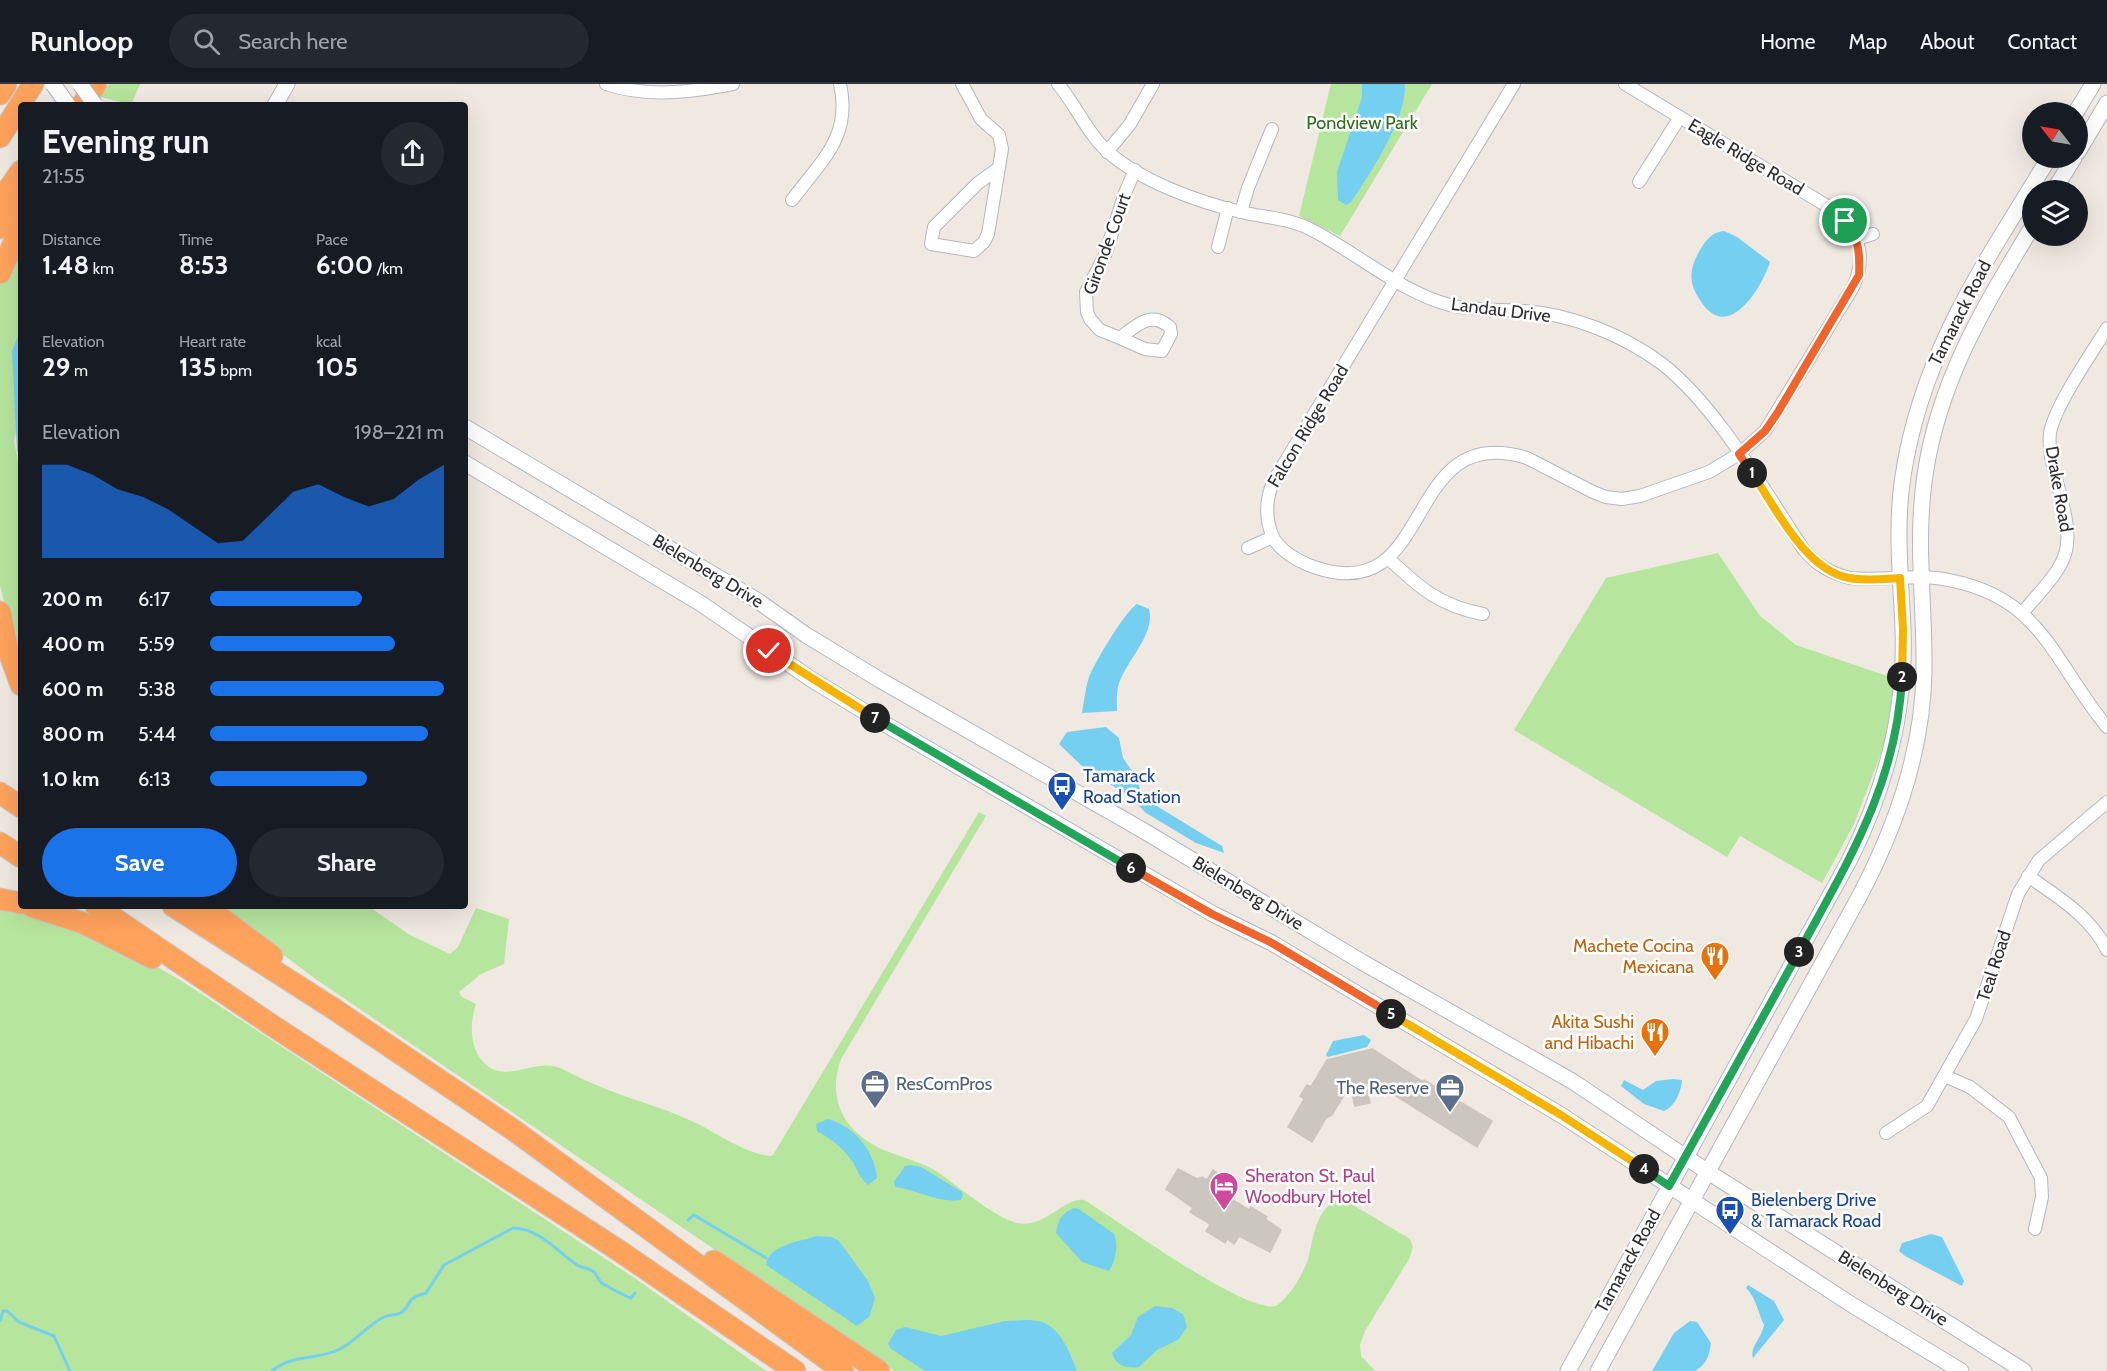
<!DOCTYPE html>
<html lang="en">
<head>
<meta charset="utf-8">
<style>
	:root { --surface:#171b24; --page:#242831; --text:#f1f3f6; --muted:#9ea1a6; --line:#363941; --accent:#1a73e8 }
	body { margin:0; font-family:Cabin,sans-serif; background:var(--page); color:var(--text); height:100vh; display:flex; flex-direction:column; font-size:22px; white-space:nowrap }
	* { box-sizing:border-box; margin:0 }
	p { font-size:20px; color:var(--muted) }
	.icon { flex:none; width:33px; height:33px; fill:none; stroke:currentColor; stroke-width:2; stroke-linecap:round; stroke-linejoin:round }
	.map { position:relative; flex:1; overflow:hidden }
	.details { position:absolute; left:18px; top:18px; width:450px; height:807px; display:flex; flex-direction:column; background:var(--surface); border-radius:6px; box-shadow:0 6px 24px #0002 }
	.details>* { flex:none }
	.needle { width:39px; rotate:301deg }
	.tools { position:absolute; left:2022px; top:18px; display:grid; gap:12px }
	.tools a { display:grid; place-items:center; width:66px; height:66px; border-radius:50%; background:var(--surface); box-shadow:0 6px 24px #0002; font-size:30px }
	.pin { position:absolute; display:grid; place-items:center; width:51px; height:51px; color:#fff; margin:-26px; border:3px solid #fff; border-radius:50%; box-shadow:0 2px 6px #0007 }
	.km { position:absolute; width:30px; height:30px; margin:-15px; border-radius:50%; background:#222; color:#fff; font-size:16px; line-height:30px; text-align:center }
	.round { display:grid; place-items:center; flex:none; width:63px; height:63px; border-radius:32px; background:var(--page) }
	.head { display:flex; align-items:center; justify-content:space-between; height:102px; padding:0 24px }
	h1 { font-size:33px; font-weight:700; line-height:45px }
	.stats { display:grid; grid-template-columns:repeat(3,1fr); gap:9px; height:102px; padding:6px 24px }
	.stats div { display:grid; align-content:center }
	.stats b { font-size:26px; font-weight:700 }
	.stats small { font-size:16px; font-weight:400 }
	.stats p { font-size:16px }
	.chart { height:168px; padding:12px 24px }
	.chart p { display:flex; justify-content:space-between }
	.chart svg { width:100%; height:108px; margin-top:6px; fill:var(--accent); opacity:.7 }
	.action { display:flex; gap:12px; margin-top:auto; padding:12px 24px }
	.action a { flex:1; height:69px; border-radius:36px; background:var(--accent); color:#fff; font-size:24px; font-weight:700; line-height:69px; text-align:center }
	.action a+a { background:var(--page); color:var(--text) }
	ul { padding:0 24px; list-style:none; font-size:20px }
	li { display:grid; grid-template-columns:96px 72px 1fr; align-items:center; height:45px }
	li i { height:15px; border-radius:8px; background:var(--accent) }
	header { display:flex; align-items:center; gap:36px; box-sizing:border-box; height:84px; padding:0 30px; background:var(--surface); border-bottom:2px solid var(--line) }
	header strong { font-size:28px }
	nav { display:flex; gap:33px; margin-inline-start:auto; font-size:21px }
	.search { width:420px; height:54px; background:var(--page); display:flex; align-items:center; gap:15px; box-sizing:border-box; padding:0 21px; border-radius:33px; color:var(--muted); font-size:22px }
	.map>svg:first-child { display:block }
	.green { fill:#b6e59e }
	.water { fill:#75cff0 }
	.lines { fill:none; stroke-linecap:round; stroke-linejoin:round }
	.stream { stroke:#75cff0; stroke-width:3 }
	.building { fill:#cbc7bf; stroke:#cbc5ba; stroke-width:1.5 }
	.minor-casing { stroke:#b4b7c1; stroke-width:14 }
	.tertiary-casing { stroke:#b4b7c1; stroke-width:17 }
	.motorway-casing { stroke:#c9c9c9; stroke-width:23 }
	.minor { stroke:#fff; stroke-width:12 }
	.tertiary { stroke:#fff; stroke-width:15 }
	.motorway { stroke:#ffa35c; stroke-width:21 }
	.tertiary-bridge-casing { stroke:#b4b7c1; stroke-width:17; stroke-linecap:butt }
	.tertiary-bridge { stroke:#fff; stroke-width:15 }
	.split-1-casing { stroke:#fff; stroke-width:12 }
	.split-2-casing { stroke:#fff; stroke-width:12 }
	.split-3-casing { stroke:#fff; stroke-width:12 }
	.split-4-casing { stroke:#fff; stroke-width:12 }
	.split-5-casing { stroke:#fff; stroke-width:12 }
	.split-6-casing { stroke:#fff; stroke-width:12 }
	.split-7-casing { stroke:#fff; stroke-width:12 }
	.split-8-casing { stroke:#fff; stroke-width:12 }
	.split-1 { stroke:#f0652b; stroke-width:8 }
	.split-2 { stroke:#f5b400; stroke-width:8 }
	.split-3 { stroke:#22a559; stroke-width:8 }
	.split-4 { stroke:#22a559; stroke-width:8 }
	.split-5 { stroke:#f5b400; stroke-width:8 }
	.split-6 { stroke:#f0652b; stroke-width:8 }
	.split-7 { stroke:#22a559; stroke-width:8 }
	.split-8 { stroke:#f5b400; stroke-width:8 }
	.labels { text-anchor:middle; stroke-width:5; stroke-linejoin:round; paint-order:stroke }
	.park-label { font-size:18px; fill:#2c6e1b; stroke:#fff }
	.street-label { font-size:18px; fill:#2e2e2e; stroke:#fff }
	.transit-label { font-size:18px; fill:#164399; stroke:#fff; text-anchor:start }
	.food-label { font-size:18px; fill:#c56008; stroke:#fff; text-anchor:end }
	.service-label { font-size:18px; fill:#4e5e75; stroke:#fff; text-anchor:start }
	.hotel-label { font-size:18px; fill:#b23c85; stroke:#fff; text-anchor:start }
</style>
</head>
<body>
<header>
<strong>Runloop</strong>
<div class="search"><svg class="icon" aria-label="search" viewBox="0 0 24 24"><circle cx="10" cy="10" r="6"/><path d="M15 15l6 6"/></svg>Search here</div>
<nav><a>Home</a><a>Map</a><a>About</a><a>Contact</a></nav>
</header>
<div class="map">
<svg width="2107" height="1287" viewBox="0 0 2107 1287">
	<rect width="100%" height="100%" fill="#efe9e1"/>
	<g class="green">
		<polygon points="109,0 140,0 131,21 101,13"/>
		<polygon points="1331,0 1432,0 1340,152 1299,132"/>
		<polygon points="21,152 21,325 14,357 21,393 21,583 0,502 0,201"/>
		<polygon points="1718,469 1760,532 1796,561 1896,595 1888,651 1854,740 1822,799 1740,752 1727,773 1514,646 1606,494"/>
		<path d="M 979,728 L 986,732 L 841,975 C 825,1019 848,1052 889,1068 C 907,1075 918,1077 936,1087 C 957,1101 993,1133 1017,1139 C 1044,1145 1065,1113 1084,1116 C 1118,1136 1243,1229 1276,1222 C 1290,1213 1303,1190 1308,1175 C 1314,1154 1314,1130 1335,1117 L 1353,1121 L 1410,1155 L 1413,1163 L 1409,1175 L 1365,1247 L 1360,1261 L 1361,1272 L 1375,1287 L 894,1287 L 317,896 L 218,822 L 368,822 L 410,851 L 450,870 L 458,863 L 476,824 L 509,835 L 504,880 L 481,890 L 459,908 L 462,913 L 476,920 C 469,940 469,969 489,983 C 510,997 537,974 560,984 C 575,991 590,999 606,1005 C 633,1016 661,1023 687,1035 C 714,1046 741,1069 771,1072 L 773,1071 Z"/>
		<polygon points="0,820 18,824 136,871 180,896 633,1193 766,1287 0,1287"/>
	</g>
	<g class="water">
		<path d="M 1362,0 L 1405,0 C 1407,34 1370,90 1351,118 L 1346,121 L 1338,116 L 1337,88 L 1362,13 Z"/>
		<path d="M 1724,147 L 1737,153 L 1770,178 C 1761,206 1727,260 1700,216 C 1688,198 1689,185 1700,166 C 1706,156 1712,148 1724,147 Z"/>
		<polygon points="21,245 21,374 17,367 12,267"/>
		<path d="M 1137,520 L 1149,525 C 1156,552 1124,578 1118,603 C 1116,611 1117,619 1117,627 L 1082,629 C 1084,618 1085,607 1088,596 C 1092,583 1125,527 1137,520 Z"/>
		<polygon points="1106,643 1119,654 1123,674 1137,694 1142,713 1222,762 1224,769 1196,759 1146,729 1130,713 1082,682 1059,660 1067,648"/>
		<polygon points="1364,951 1371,956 1367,963 1328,973 1326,971 1333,957"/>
		<path d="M 1673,995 L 1682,996 C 1681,1007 1676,1022 1664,1027 L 1644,1020 L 1621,1002 L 1624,996 L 1643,1006 L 1656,997 Z"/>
		<path d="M 828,1035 C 855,1043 874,1066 877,1094 L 868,1101 C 861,1095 858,1088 854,1080 C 845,1066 832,1055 817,1047 L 816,1040 Z"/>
		<path d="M 911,1081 L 921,1083 L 962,1108 L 963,1111 L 961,1116 C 937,1119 918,1106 895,1103 L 894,1098 L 905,1082 Z"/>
		<path d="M 1074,1124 L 1079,1125 L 1114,1150 C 1119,1161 1115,1178 1109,1187 L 1082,1178 L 1056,1149 C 1057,1137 1063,1128 1074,1124 Z"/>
		<polygon points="1931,1150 1942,1153 1964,1197 1962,1202 1905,1172 1899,1167 1902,1159"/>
		<path d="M 816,1152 L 832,1153 L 839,1157 L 868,1197 L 875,1214 L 869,1233 L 857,1242 L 766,1181 C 768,1161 799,1158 816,1152 Z"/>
		<path d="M 1748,1201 L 1774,1217 L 1784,1236 L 1753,1274 C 1749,1264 1763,1252 1764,1241 C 1758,1229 1756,1213 1746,1204 Z"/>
		<path d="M 1155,1222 L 1172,1224 L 1183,1230 L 1187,1243 L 1178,1256 L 1157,1266 L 1139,1283 C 1127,1285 1116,1282 1112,1269 L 1131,1251 L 1138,1233 Z"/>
		<path d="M 1005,1237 C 1016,1237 1028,1235 1038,1237 C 1060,1241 1070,1269 1077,1287 L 925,1287 L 891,1265 L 888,1260 L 896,1246 L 905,1243 L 941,1252 Z"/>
		<path d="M 1690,1237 L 1697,1238 L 1711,1259 C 1709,1272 1707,1280 1695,1287 L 1652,1287 L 1674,1249 Z"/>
	</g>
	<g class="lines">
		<g class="stream">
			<polyline points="688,1136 694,1131 766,1174"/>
			<polyline points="0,1237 3,1227 7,1227 19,1238 54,1252 70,1287"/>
			<path d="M 272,1287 C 292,1270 317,1276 338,1266 C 356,1258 367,1241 384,1233 C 390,1230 396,1232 402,1228 C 413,1220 404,1215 426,1209 L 444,1181 L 513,1144 C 538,1144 557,1167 577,1181 C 582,1184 589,1184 594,1188 C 597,1191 598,1196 602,1199 C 608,1203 625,1212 631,1214 L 635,1209"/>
		</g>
	</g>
	<g class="building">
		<polygon points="1372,965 1423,998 1424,996 1492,1037 1477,1063 1393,1010 1387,1008 1386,1010 1365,998 1370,1019 1355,1022 1350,1001 1332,1031 1326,1034 1312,1058 1288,1043 1304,1015 1300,1012 1307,1001 1311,1003 1327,976"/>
		<polygon points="1178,1085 1197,1095 1202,1093 1207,1096 1213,1086 1228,1096 1222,1105 1227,1109 1228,1113 1249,1126 1251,1123 1267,1133 1265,1135 1281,1146 1270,1168 1239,1152 1234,1160 1227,1155 1225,1159 1206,1147 1210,1141 1207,1138 1190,1128 1193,1124 1166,1105"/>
	</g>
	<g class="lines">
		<g class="minor-casing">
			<g id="minor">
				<path d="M 606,0 C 647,14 691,8 733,0"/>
				<polyline points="962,0 981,35 999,51 1002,65 988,150 984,158 974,167 931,160 934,143 978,99 999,84"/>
				<path d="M 1058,0 C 1076,21 1087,49 1107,67 C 1140,97 1198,118 1241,128 C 1266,134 1290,134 1312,146 C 1357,169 1402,209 1450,221 C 1475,227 1499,225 1524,227 C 1571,230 1623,251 1661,279 C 1717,322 1764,407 1804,466 C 1817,481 1830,489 1850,494 C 1879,497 1908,491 1937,494 C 2042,509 2050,574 2107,643"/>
				<path d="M 1514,0 L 1273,398 C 1266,415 1265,433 1272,451 C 1278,466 1299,478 1314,483 C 1438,526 1400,335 1527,374 L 1593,408 L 1606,413 L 1622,415 L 1640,412 L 1709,388 L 1739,370 L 1765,347 L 1853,203 C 1867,172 1859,152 1837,128 L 1625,0"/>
				<polyline points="1107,68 1130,40 1153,0"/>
				<polyline points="1639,98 1680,33"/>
				<path d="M 792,116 C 821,77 852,53 840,0"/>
				<polyline points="1241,128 1248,104 1272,45"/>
				<polyline points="1857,155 1873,150"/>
				<polyline points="1218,163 1228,124"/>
				<path d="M 1120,254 L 1145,265 L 1162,267 L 1171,250 L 1170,243 C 1150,226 1136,242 1120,254 L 1100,246 L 1090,235 L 1087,228 L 1086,208 L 1105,171 L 1125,109 L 1135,86"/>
				<polyline points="1248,464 1273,453"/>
				<path d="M 1389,475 C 1420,504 1440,522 1483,530"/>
				<path d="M 2022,529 C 2070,474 2077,471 2057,398 C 2053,382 2048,366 2050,349 C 2055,321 2092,269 2107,244"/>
				<path d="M 2028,792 C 2058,813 2090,832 2107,866"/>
				<polyline points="1945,992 1970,1003 2009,1033 2041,1094 2042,1113 2035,1145"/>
				<polyline points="1886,1049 1927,1022 1976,935 2018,810 2039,776 2107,718"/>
			</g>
		</g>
		<g class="tertiary-casing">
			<g id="tertiary">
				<polyline points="275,21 287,0"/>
				<polyline points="2076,28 2093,0"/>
				<polyline points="2078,68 2107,19"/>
				<polyline points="2054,106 2074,74"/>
				<polyline points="465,343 758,517 806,551 880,596 1144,747 1362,878 1572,997 1708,1088 2024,1287"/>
				<polyline points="465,379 700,519 811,595 885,640 1213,830 1272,859 1561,1031 1849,1219 1961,1287"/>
				<path d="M 1568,1287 L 1849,777 C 1886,704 1906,628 1903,546 C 1901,495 1895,443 1903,392 C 1922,267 1985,179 2049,74"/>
				<path d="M 1598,1287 L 1859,813 C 1896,743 1923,667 1924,587 C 1925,522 1915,457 1925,391 C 1939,296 1984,223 2032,143"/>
			</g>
		</g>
		<g class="motorway-casing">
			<g id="motorway">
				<polyline points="0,10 6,0"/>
				<polyline points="82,21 96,0"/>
				<polyline points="0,53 33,0"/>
				<polyline points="0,117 21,87"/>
				<polyline points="0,144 21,113"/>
				<polyline points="0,189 21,143"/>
				<polyline points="0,528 7,563 21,601"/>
				<polyline points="0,709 21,723"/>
				<polyline points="0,759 21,773"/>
				<polyline points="0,815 21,819"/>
				<polyline points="31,822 83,839 152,874"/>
				<polyline points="96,822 273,942 618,1166 795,1287"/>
				<polyline points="173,822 334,925 512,1045 843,1287"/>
				<polyline points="205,822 272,872"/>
				<polyline points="714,1177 879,1287"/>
			</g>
		</g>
		<use href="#minor" class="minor"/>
		<use href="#tertiary" class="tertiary"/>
		<use href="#motorway" class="motorway"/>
		<g class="tertiary-bridge-casing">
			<g id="tertiary-bridge">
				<polyline points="53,0 68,21"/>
				<polyline points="80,0 95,21"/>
			</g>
		</g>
		<use href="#tertiary-bridge" class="tertiary-bridge"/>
	</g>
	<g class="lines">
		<g class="split-1-casing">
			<path id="split-1" d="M 1752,389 L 1739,370 L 1765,347 L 1778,328 L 1859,191 C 1860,170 1859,154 1845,137"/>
		</g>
		<g class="split-2-casing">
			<path id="split-2" d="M 1752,389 C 1776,424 1805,486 1849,494 C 1866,497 1884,495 1900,494 L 1903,545 L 1902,593"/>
		</g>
		<g class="split-3-casing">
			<path id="split-3" d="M 1799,868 C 1848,777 1897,700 1902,593"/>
		</g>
		<g class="split-4-casing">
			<polyline id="split-4" points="1644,1085 1669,1102 1799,868"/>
		</g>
		<g class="split-5-casing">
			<polyline id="split-5" points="1391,930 1561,1031 1644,1085"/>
		</g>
		<g class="split-6-casing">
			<polyline id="split-6" points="1131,784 1212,830 1272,859 1391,930"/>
		</g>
		<g class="split-7-casing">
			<polyline id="split-7" points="875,634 1131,784"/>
		</g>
		<g class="split-8-casing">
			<polyline id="split-8" points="769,567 875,634"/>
		</g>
		<use href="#split-1" class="split-1"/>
		<use href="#split-2" class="split-2"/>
		<use href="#split-3" class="split-3"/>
		<use href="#split-4" class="split-4"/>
		<use href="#split-5" class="split-5"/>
		<use href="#split-6" class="split-6"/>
		<use href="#split-7" class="split-7"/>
		<use href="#split-8" class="split-8"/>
	</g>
	<defs>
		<g id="bus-pin" transform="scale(1.5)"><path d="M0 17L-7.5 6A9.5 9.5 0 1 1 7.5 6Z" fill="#1a4fb4" stroke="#fff"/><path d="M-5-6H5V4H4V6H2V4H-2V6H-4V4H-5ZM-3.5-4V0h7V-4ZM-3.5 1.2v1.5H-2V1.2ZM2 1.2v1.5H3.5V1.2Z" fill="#fff"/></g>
		<g id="restaurant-pin" transform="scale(1.5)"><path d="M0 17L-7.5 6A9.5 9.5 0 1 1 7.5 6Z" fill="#e8710a" stroke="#fff"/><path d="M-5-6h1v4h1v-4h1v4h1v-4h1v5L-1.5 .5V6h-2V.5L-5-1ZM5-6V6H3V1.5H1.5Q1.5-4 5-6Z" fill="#fff"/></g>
		<g id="office-pin" transform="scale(1.5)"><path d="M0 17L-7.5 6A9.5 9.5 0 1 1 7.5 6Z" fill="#5c6f8a" stroke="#fff"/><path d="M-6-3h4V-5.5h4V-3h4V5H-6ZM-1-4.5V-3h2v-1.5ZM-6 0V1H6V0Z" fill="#fff"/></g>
		<g id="hotel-pin" transform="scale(1.5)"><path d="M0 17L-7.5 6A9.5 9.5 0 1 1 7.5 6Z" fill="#d1479c" stroke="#fff"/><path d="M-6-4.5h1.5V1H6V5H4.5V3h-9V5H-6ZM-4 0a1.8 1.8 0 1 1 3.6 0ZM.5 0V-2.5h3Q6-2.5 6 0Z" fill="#fff"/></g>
	</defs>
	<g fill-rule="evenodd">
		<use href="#bus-pin" x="1062" y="702"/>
		<use href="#restaurant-pin" x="1715" y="872"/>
		<use href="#restaurant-pin" x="1655" y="948"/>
		<use href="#office-pin" x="875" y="1000"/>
		<use href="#office-pin" x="1450" y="1004"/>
		<use href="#hotel-pin" x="1224" y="1102"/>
		<use href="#bus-pin" x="1730" y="1126"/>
	</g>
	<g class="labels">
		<g class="park-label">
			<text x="1362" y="45">Pondview Park</text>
		</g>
		<g class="street-label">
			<text transform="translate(1746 73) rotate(31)" y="6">Eagle Ridge Road</text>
			<text transform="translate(1107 160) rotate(-70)" y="6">Gironde Court</text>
			<text transform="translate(1501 226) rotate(7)" y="6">Landau Drive</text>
			<text transform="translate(1960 229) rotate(-63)" y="6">Tamarack Road</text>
			<text transform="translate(1308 342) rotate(-59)" y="6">Falcon Ridge Road</text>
			<text transform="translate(2059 405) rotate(80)" y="6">Drake Road</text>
			<text transform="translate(708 487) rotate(31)" y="6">Bielenberg Drive</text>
			<text transform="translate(1248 809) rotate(31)" y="6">Bielenberg Drive</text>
			<text transform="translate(1994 882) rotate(-72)" y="6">Teal Road</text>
			<text transform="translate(1628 1177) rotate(-61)" y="6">Tamarack Road</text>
			<text transform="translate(1893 1204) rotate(32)" y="6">Bielenberg Drive</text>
		</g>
		<g class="transit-label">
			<text x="1083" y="698">Tamarack<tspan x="1083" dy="21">Road Station</tspan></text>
			<text x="1751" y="1122">Bielenberg Drive<tspan x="1751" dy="21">&amp; Tamarack Road</tspan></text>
		</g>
		<g class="food-label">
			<text x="1694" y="868">Machete Cocina<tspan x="1694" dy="21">Mexicana</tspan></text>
			<text x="1634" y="944">Akita Sushi<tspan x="1634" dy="21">and Hibachi</tspan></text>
		</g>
		<g class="service-label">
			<text x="896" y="1006">ResComPros</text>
			<text x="1429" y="1010" text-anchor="end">The Reserve</text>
		</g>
		<g class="hotel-label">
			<text x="1245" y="1098">Sheraton St. Paul<tspan x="1245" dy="21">Woodbury Hotel</tspan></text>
		</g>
	</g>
</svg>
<div class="tools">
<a><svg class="needle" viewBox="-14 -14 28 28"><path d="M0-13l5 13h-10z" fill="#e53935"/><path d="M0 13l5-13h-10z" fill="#9ea1a6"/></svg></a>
<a><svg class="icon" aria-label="layers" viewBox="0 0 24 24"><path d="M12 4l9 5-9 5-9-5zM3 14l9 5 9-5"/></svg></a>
</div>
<div class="pin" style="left:1845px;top:137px;background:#1e9e55"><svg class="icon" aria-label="arrive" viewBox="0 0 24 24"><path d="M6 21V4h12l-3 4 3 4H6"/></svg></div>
<div class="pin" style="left:769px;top:567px;background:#d93025"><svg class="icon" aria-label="check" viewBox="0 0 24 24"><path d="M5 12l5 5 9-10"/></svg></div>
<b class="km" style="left:1752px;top:389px">1</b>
<b class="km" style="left:1902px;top:593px">2</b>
<b class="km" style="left:1799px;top:868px">3</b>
<b class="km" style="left:1644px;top:1085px">4</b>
<b class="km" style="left:1391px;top:930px">5</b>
<b class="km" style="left:1131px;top:784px">6</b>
<b class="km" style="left:875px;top:634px">7</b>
<section class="details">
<div class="head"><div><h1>Evening run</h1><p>21:55</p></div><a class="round"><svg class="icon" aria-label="share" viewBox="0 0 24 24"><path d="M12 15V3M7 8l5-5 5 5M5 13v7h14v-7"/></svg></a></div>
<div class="stats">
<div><p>Distance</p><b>1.48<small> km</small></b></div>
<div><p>Time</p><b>8:53</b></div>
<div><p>Pace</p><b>6:00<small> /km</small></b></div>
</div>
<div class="stats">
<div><p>Elevation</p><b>29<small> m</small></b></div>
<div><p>Heart rate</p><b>135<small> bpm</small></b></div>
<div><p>kcal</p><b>105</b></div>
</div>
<div class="chart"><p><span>Elevation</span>198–221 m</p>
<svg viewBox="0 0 160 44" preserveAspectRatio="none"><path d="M0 44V6L10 6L20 10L30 16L40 19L50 24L60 31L70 38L80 37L90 27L100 17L110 14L120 19L130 23L140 20L150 12L160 6V44z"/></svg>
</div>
<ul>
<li><b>200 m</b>6:17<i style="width:65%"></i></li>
<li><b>400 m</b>5:59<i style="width:79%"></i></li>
<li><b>600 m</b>5:38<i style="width:100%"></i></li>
<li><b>800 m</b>5:44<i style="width:93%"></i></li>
<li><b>1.0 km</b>6:13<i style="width:67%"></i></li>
</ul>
<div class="action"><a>Save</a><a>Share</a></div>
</section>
</div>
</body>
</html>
